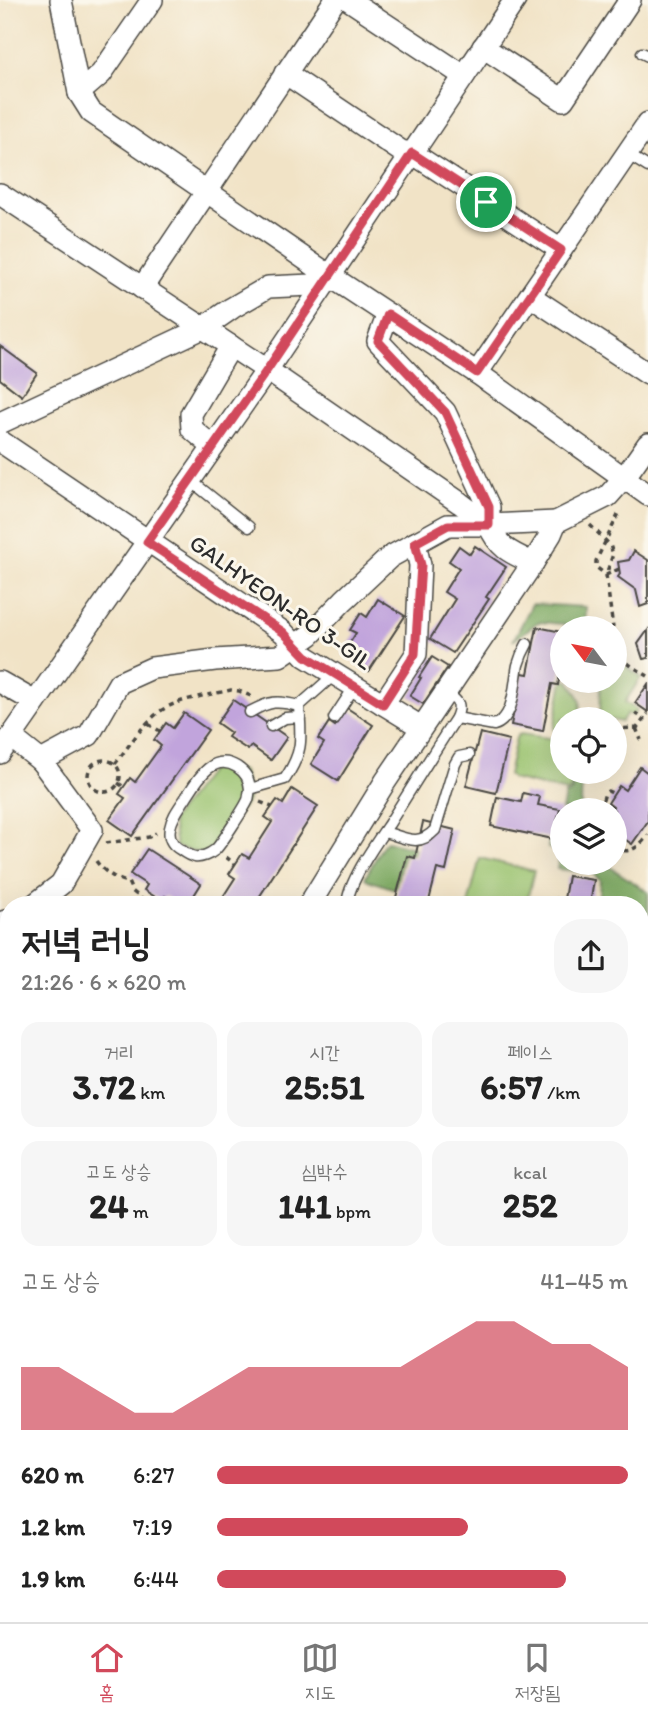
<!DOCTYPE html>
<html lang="ko">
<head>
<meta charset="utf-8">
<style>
	:root { --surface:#fff; --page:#f6f6f6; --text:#222; --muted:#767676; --line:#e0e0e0; --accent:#d1495b }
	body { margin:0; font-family:Itim,"Poor Story",sans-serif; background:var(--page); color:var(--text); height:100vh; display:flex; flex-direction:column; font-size:26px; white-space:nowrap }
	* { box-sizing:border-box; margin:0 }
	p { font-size:23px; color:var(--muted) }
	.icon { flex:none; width:38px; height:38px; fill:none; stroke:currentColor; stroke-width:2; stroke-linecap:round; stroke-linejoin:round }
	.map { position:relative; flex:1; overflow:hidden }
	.side { position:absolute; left:0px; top:896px; width:649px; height:726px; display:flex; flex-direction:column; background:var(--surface); border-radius:28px 28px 0 0; box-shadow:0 7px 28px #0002 }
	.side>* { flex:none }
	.needle { width:46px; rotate:302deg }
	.controls { position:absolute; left:550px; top:616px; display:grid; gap:14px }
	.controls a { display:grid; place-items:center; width:77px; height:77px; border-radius:50%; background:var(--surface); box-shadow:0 7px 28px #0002; font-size:35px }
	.pin { position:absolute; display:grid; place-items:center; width:60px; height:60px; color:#fff; margin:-30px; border:4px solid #fff; border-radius:50%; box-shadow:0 2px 7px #0007 }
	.round { display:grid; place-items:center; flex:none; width:74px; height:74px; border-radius:28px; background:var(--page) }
	.summary { display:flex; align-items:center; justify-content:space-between; height:119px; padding:0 21px }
	h1 { font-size:38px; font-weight:800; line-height:52px }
	.metrics { display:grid; grid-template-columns:repeat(3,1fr); gap:10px; height:119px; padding:7px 21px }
	.metrics div { display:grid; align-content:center; border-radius:18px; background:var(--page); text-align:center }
	.metrics b { font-size:35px; font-weight:800 }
	.metrics small { font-size:19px; font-weight:400 }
	.metrics p { font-size:19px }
	.chart { height:196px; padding:14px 21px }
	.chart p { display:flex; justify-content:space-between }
	.chart svg { width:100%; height:126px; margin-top:7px; fill:var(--accent); opacity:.7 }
	ul { padding:0 21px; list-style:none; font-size:23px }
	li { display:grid; grid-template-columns:112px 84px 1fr; align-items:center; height:52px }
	li i { height:18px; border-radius:9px; background:var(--accent) }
	.tab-bar { display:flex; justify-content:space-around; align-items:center; height:98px; border-top:2px solid var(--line); background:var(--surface); font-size:19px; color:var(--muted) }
	.tab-bar a { display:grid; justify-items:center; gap:4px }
	.tab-bar .on { color:var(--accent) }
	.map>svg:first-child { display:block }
	.built { fill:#d3d9f9 }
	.green { fill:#9ac26e; stroke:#62764c; stroke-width:2 }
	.forest { fill:#7ba861; stroke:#536a46; stroke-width:2 }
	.building { fill:#c1a4dc }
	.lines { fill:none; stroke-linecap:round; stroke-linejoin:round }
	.lane-casing { stroke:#494742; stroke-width:13 }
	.street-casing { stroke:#494742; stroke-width:24 }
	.secondary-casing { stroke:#494742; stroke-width:32 }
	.path { stroke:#494742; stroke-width:3.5; stroke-dasharray:5 5; stroke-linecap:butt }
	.lane { stroke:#fff; stroke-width:10 }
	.street { stroke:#fff; stroke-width:21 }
	.secondary { stroke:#fff; stroke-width:30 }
	.route-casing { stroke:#fff; stroke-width:14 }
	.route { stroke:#d1495b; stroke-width:9 }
	.labels { text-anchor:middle; stroke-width:6; stroke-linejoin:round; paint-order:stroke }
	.street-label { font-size:23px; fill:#2b2b2b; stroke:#fbf7ec }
</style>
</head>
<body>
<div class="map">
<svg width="648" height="1622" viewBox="0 0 648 1622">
	<rect width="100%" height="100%" fill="#fbf7ec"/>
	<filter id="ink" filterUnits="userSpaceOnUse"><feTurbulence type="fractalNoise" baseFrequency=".0143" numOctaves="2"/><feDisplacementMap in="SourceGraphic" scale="14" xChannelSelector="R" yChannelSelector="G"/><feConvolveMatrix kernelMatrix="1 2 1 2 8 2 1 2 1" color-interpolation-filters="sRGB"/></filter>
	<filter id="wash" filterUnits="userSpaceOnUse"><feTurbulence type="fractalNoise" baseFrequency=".00686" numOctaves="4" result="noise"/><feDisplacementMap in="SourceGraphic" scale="28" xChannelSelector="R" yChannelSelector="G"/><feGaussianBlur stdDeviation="1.57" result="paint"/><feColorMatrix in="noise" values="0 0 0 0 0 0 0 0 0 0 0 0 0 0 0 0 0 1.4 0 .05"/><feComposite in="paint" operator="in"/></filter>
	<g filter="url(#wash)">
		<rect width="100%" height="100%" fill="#f1e3c6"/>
		<polygon class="built" points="640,1112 648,1112 648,1437 640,1427"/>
		<g class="green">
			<polygon points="614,658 641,677 625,702 637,710 632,716 627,713 621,722 600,717 601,681 614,681"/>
			<path d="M 563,681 L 569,681 C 579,697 585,699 577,719 L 562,719 L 562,730 L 558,732 L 554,730 L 554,728 Z"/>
			<polygon points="521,734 562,740 562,772 572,772 571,790 567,792 512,779 508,775 516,738 518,735"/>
			<polygon points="214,765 243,771 248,800 207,855 176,847 172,820"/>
			<polygon points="480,858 534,871 526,905 468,905"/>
			<polygon points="641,1441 648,1452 648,1582 641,1581 641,1586"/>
			<polygon points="641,1602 648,1603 648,1622 622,1622 622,1616 600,1614 640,1614"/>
		</g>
		<g class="forest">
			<polygon points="532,604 586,607 586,628 570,628 563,624 538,622 513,641"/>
			<polygon points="575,772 582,772 581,810 562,810 565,794 569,794 572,791"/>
			<polygon points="562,813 562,863 604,863 648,892 648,922 641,918 640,905 598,905 600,880 592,873 557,869 561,851 548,848 549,841 557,842"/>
			<polygon points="387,841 414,848 412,855 404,854 395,889 368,880 365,878 384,843"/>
			<polygon points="9,1105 9,1614 596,1614 602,1622 0,1622 0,1107"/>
		</g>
		<g id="blocks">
			<g class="building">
				<polygon points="0,346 37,373 22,396 0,379"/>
				<polygon points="459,546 470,554 475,546 506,567 486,597 489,599 453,653 430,639 455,599 444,592 459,568 449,561"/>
				<polygon points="634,551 648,560 648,604 640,607 636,590 618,577 620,574 618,562 629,560"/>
				<polygon points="378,599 405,616 369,671 343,654 356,633 350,630 361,613 367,617"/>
				<polygon points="537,627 562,632 562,664 558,685 552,684 543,731 511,725 522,673 528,674"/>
				<polygon points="648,630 648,658 643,659 638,644"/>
				<polygon points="432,657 448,667 423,704 410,696 421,678 419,677"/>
				<polygon points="648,684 648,712 635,703"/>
				<polygon points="233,700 287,737 271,760 251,746 248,750 228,737 231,733 217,723"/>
				<polygon points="347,708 373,725 338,781 311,764 324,743 318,739 329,722 335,726"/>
				<polygon points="184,713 208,730 132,836 109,820 125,798 119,794 130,778 135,782 161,746 154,740 166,723 173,728"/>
				<polygon points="480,733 509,740 496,793 466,786"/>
				<polygon points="640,767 648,773 648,821 632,844 614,832 614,810 611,810 613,807 608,803 619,786 625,790"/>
				<polygon points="292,789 318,806 254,905 221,905 219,903 235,878 229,874 242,854 249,858 272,822 265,817 277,800 283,804"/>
				<polygon points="523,793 540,797 538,805 560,809 553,839 491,826 497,797 521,802"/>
				<polygon points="423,822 455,830 446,871 437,869 428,905 394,905 407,856 415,858"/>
				<polygon points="147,849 201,884 188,905 180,905 165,896 162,901 144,890 147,885 130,874"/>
				<polygon points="568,876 594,880 590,905 556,905 557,898 564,899"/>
				<rect x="640" y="987" width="8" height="34"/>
				<polygon points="9,1042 9,1072 0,1073 0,1043"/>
				<polygon points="646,1221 648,1221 648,1397 640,1387 640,1230 645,1230"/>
			</g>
		</g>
	</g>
	<g filter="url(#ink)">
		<use href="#blocks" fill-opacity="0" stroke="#494742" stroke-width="2"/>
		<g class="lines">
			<g class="lane-casing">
				<g id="lane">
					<polyline points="642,53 648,56"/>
					<polyline points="627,154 648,167"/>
					<polyline points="190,480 249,527"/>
					<path d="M 250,712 C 270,701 277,700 299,706 L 335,674"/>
					<polyline points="334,718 355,686"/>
					<path d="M 456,718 L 494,725 C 515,719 514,683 518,665 C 520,658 523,651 527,644"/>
					<polyline points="271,726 285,718 300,717"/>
					<path d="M 250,789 C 249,793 249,797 248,800 C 245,807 220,846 215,850 C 210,854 201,858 195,857 C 190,856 185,853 181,850 C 172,845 168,838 170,828 C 172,817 179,808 185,799 C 196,782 212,751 237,767 C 246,773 249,779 250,789 L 285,779 C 304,750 301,739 299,706"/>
					<path d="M 384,832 C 404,837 418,848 435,830 L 455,764 L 459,757 L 469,755"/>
					<path d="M 347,905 C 348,882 376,843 389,824 C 411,789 433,753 456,718 C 462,703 458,702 446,692"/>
				</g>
			</g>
			<g class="street-casing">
				<g id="street">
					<polyline points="61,0 79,93 91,112 330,276 477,373 648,495"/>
					<polyline points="349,0 464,76"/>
					<polyline points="483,47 563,100 630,0"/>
					<polyline points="285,73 401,151 412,153 561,250"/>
					<polyline points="79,93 101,74 152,0"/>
					<polyline points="0,194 267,370 460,503 489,525 489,507 445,412 378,341 388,314"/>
					<polyline points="142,288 335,0"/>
					<polyline points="530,296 648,374"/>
					<polyline points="477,373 648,123"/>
					<polyline points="0,423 203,328 232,308 268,287 311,285 330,276"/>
					<polyline points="0,441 283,632 305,656 421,727"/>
					<polyline points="213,447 192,429 191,414 231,346"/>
					<path d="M 489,525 C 498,548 511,553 533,563"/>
					<polyline points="0,682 35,702"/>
					<polyline points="383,704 416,654 420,565 415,543"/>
					<polyline points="11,737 41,761 89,735 119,683 152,668 215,660 280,656 310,635 344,600 390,557 448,525 489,525 556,522"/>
					<polyline points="0,753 267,370 515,0"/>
					<polyline points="34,905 61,884 92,830 41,761"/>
					<polyline points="309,905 385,782 533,563 551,534 556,522 608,496 624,478 648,444"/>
					<polyline points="0,923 9,920"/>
				</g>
			</g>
			<g class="secondary-casing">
				<g id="secondary">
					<polyline points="0,977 9,977"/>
					<path d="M 640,1071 C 644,1077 644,1087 640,1093"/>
				</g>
			</g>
			<g class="path">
				<polyline points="590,525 610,545 613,554 606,575 613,628"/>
				<polyline points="619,569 606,575 596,567 596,561 620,511"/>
				<polyline points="614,639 616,655 627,663 648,676"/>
				<polyline points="635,713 645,719"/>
				<polyline points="603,717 603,719"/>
				<polyline points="148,724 160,731"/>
				<polyline points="636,728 641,740"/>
				<polyline points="614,729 637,728 648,714"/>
				<circle cx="104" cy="776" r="16"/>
				<path d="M 115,764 C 129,746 143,723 162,710 C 181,698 210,695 231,690 L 239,691 L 251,696"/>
				<polyline points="118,783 124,787"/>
				<polyline points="260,802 272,807"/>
				<polyline points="600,810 605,793 608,791 614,794"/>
				<polyline points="106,843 149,837 156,833"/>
				<path d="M 614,847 C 629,856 639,847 648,835"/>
				<polyline points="226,857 235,864"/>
				<path d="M 96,861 C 103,871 116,880 128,882 L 132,891 L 149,905"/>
				<polyline points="248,1614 249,1622"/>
				<polyline points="365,1614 383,1614 391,1622"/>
				<polyline points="348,1621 362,1614"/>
				<polyline points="617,1622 617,1614"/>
			</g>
			<use href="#lane" class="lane"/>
			<use href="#street" class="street"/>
			<use href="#secondary" class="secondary"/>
		</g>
	</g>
	<g class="lines" filter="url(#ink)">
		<g class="route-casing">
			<polygon id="route" points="412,153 561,250 477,373 388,314 378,341 445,412 489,507 489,525 448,525 415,543 421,565 415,654 383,704 306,656 283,632 147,542 267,370"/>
		</g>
		<use href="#route" class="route"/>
	</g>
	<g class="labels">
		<g class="street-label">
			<text transform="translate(281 602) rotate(35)" y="8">GALHYEON-RO 3-GIL</text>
		</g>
	</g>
</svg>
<div class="controls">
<a><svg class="needle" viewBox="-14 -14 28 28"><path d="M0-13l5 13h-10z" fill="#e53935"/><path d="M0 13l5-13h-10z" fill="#767676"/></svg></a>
<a><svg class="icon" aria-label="locate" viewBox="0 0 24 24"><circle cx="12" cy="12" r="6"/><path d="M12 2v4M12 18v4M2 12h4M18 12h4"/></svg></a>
<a><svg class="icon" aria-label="layers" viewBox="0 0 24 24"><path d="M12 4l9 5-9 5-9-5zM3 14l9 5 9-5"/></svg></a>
</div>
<div class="pin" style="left:486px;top:202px;background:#1e9e55"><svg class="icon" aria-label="arrive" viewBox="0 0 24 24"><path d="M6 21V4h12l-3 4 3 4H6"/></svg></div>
<section class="side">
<div class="summary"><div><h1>저녁 러닝</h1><p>21:26 · 6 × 620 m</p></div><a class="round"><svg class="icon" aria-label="share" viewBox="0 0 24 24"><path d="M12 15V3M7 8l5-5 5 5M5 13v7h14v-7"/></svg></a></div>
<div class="metrics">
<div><p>거리</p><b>3.72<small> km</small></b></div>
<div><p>시간</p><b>25:51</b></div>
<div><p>페이스</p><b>6:57<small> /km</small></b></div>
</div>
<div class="metrics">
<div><p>고도 상승</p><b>24<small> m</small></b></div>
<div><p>심박수</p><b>141<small> bpm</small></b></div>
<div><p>kcal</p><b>252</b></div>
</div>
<div class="chart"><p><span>고도 상승</span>41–45 m</p>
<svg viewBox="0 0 160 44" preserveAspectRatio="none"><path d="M0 44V22L10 22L20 30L30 38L40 38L50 30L60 22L70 22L80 22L90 22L100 22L110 14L120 6L130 6L140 14L150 14L160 22V44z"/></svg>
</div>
<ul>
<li><b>620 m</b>6:27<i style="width:100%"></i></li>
<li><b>1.2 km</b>7:19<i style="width:61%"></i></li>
<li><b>1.9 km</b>6:44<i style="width:85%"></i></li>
</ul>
</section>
</div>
<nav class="tab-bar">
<a class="on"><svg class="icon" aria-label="home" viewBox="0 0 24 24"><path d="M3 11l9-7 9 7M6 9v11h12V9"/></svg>홈</a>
<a><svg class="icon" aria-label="map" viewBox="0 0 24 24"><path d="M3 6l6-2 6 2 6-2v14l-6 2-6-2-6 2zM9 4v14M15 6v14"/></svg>지도</a>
<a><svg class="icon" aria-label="saved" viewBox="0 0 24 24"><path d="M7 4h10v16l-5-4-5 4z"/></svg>저장됨</a>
</nav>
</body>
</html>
